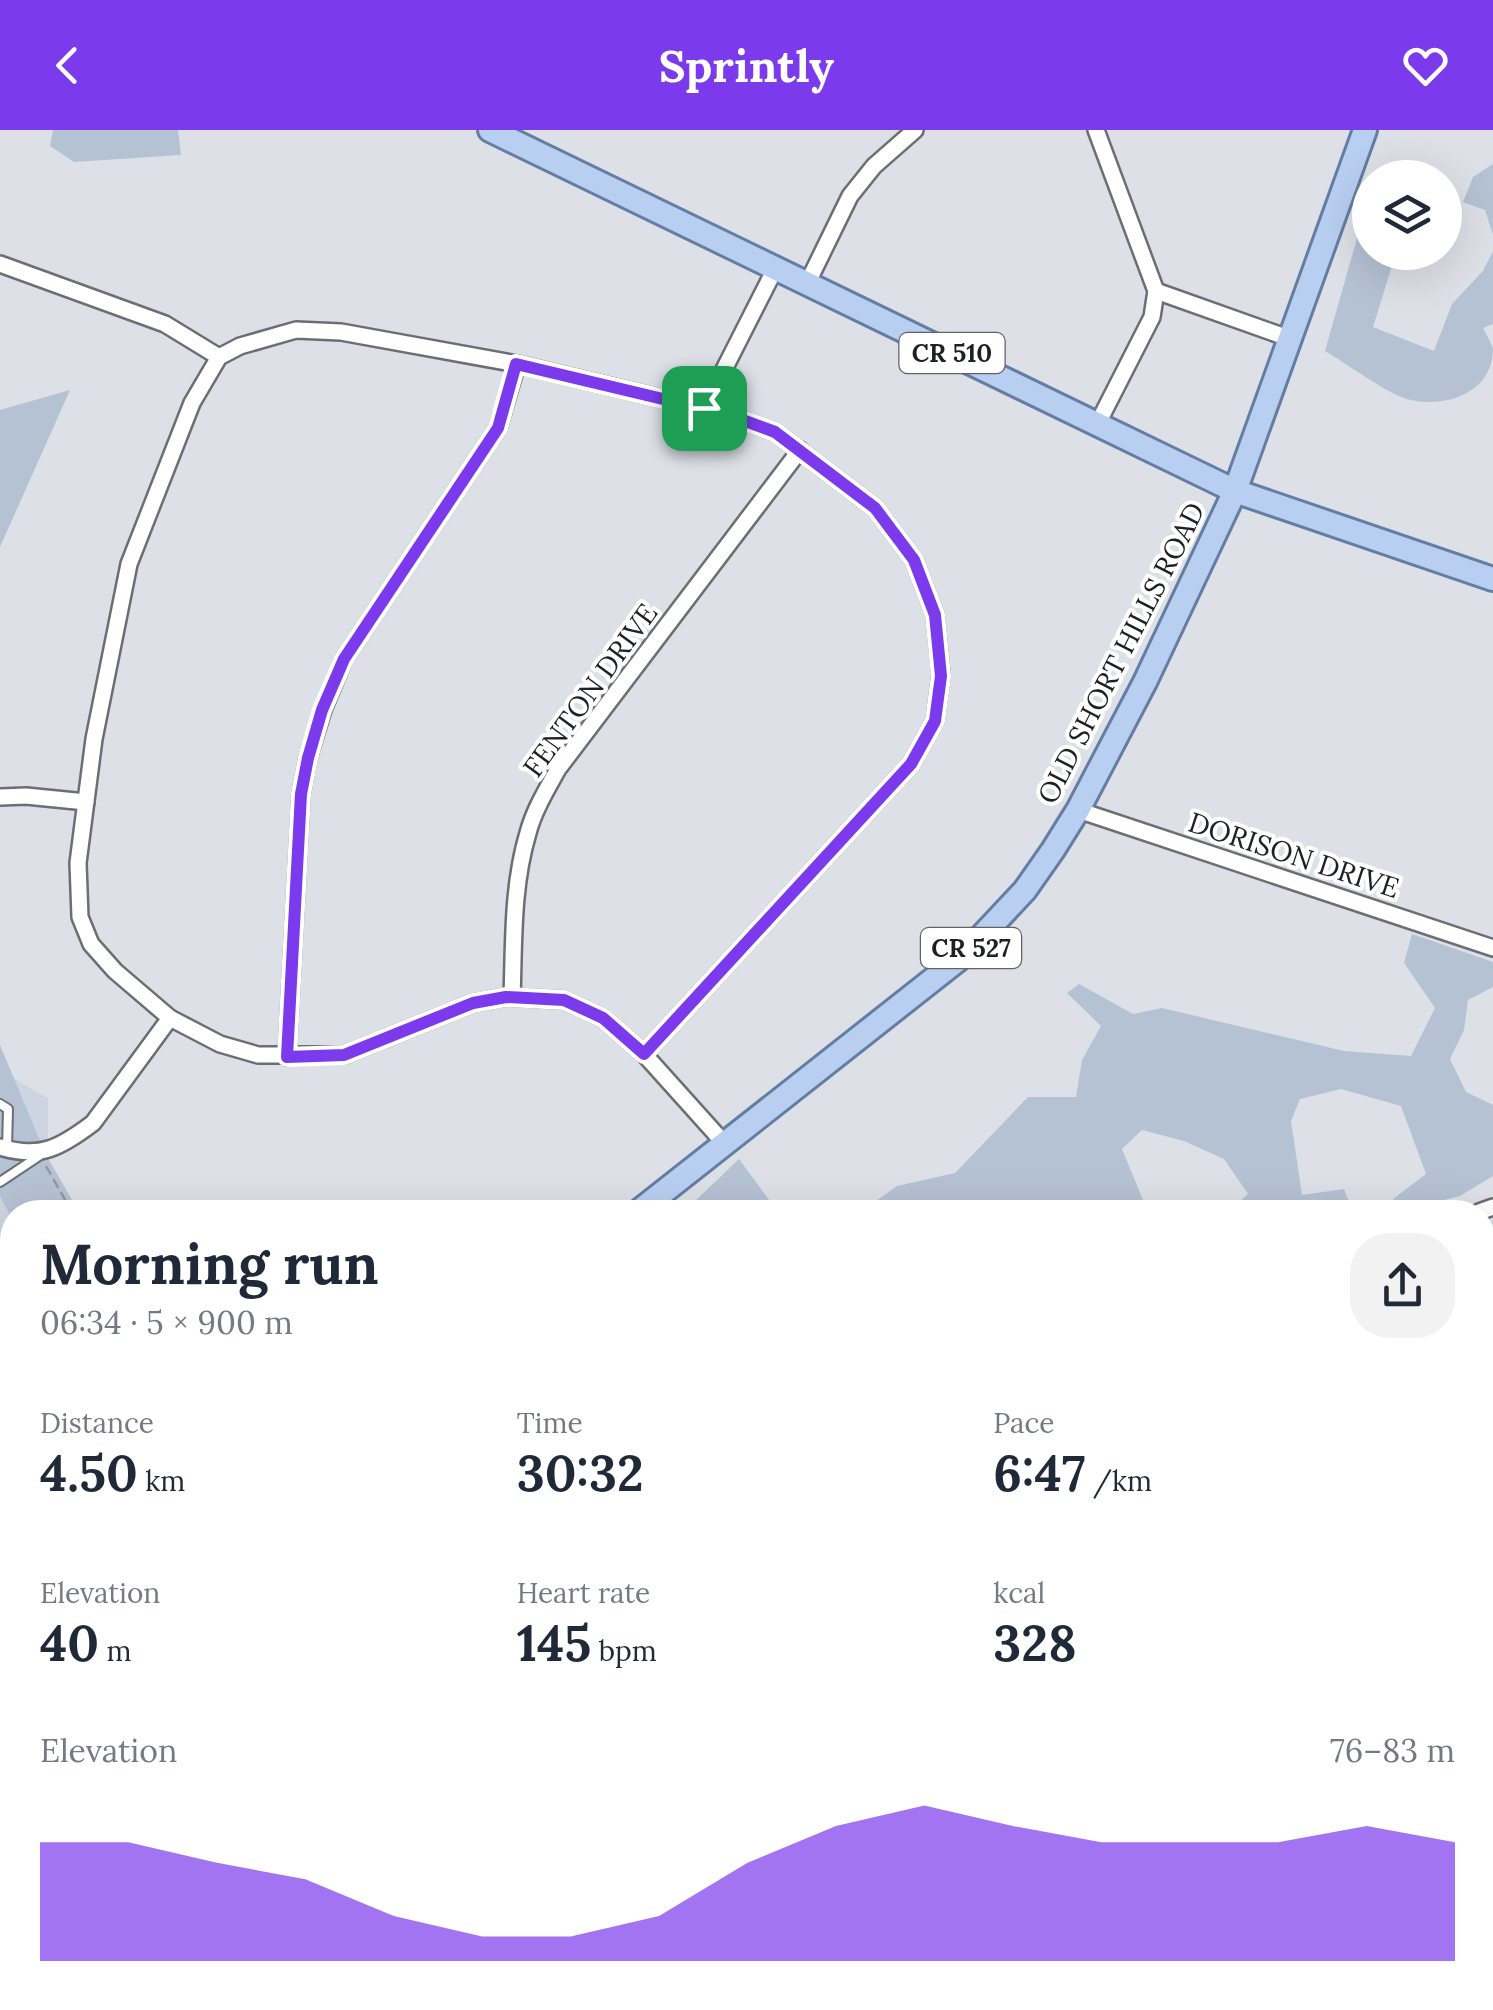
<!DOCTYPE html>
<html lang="en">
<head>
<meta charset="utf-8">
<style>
	:root { --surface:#fff; --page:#f2f2f3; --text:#1f2937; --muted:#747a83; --accent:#7c3aed }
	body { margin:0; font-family:Lora,serif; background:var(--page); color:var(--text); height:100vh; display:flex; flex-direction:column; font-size:38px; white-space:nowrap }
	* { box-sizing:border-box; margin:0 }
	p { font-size:32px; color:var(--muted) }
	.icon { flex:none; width:55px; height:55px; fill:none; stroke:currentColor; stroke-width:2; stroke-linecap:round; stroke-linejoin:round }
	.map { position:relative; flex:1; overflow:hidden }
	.sheet { position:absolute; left:0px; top:1070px; width:1495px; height:810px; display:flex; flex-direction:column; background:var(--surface); border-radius:40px 40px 0 0; box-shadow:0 10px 40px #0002 }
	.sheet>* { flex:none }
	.buttons { position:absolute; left:1352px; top:30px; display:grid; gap:20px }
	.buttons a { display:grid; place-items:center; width:110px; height:110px; border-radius:50%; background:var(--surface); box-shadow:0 10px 40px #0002; font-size:50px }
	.pin { position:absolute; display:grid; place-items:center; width:85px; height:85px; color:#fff; margin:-42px; border-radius:20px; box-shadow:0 5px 15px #0006 }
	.round { display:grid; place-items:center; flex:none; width:105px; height:105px; border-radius:40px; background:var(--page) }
	.headline { display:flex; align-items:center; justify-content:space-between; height:170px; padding:0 40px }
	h1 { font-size:55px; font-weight:700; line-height:75px }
	.stats { display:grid; grid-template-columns:repeat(3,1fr); gap:15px; height:170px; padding:10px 40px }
	.stats div { display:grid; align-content:center }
	.stats b { font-size:50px; font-weight:700 }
	.stats small { font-size:28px; font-weight:400 }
	.stats p { font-size:28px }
	.chart { height:280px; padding:20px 40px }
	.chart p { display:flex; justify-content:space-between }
	.chart svg { width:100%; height:180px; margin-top:10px; fill:var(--accent); opacity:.7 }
	header { display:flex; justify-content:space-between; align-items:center; height:130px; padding:0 40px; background:var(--accent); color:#fff; font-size:45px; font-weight:700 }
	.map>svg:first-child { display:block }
	.built { fill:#cdd5e2 }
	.green { fill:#b5c2d4 }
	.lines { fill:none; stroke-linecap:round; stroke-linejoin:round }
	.service-casing { stroke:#6b6f74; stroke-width:12 }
	.minor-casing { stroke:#6b6f74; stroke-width:20 }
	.primary-casing { stroke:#647da2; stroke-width:28 }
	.path { stroke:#95989c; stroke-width:2.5; stroke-dasharray:10 5; stroke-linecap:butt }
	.service { stroke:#fff; stroke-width:8 }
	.minor { stroke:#fff; stroke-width:15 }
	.primary { stroke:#b9cff1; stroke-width:22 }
	.route-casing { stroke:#fff; stroke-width:20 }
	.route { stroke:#7c3aed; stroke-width:12 }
	.labels { text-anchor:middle; stroke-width:8; stroke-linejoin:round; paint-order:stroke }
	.shield { fill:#fff; stroke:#626364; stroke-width:2.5 }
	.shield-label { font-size:25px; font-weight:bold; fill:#1e2022 }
	.street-label { font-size:28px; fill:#1e2022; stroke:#fff }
</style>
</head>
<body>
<header><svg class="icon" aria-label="back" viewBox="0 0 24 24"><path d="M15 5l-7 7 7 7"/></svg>Sprintly<svg class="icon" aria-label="heart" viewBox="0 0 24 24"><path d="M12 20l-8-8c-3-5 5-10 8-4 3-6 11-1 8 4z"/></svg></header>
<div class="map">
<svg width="1493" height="1880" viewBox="0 0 1493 1880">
	<rect width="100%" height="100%" fill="#dde1e7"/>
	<polygon class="built" points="0,941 48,968 48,1042 4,1073 12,1089 12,1219 0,1231"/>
	<g class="green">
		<polygon points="53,0 178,0 181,25 74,32 50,16"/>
		<polygon points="1493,34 1493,105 1485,80 1463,72 1473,47"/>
		<path d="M 1359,101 L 1370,106 L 1370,122 L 1396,123 L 1373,197 L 1434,221 L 1452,174 L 1483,141 L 1493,121 L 1493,194 L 1483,198 C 1486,204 1491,212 1493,219 C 1493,265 1441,279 1407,269 C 1386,263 1346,233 1325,221 Z"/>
		<polygon points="70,260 0,417 0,280"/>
		<polygon points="1412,804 1493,832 1493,857 1468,870 1464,900 1450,929 1466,962 1493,975 1493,1046 1460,1066 1395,1082 1393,1069 1426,1044 1401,976 1341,959 1300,969 1291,991 1302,1065 1344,1059 1353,1082 1227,1082 1248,1064 1224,1029 1184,1011 1142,1000 1122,1019 1148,1082 1083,1082 1065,1072 1033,1078 1026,1082 830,1082 866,1078 897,1056 955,1043 1028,967 1076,967 1082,930 1101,896 1067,863 1079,854 1133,884 1162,878 1344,921 1411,926 1435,878 1404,833"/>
		<polygon points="0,915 46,1025 79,1082 12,1082 12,1089 0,1066"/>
		<polygon points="739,1029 778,1082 705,1082 694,1072"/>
		<polygon points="12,1219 12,1361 0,1393 0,1231"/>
		<polygon points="1493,1479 1493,1880 1372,1880 1376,1868 1482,1868 1482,1514"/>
	</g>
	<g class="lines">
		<g class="service-casing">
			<g id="service">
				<polyline points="0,974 8,979 7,1019"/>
				<polyline points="0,1052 42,1024"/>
			</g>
		</g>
		<g class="minor-casing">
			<g id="minor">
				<polyline points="1096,0 1156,161 1152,187 1098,293"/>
				<polyline points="0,134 165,194 219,227"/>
				<polyline points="807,154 850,66 874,36 915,0"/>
				<polyline points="1156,161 1291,209"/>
				<polyline points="704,279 775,139"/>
				<polyline points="0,667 26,666 86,672"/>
				<polyline points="1078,680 1493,818"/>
				<path d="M 512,867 C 514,812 512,756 528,703 C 534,680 547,659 558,639 L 800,320"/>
				<polyline points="644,924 911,634 935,591 941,545 935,485 914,430 875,378 775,302 726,284 517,234 341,202 296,200 240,216 219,227 192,273 129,434 94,609 78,733 80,787 91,814 115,841 170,888 220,914 258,925 344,925 473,873 506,867 564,870 603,888 644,924 724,1013"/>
				<polyline points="287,927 301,664 308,628 323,580 344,529 498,298 517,234"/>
				<path d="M 0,1017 C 40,1029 60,1018 93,993 L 170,888"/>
				<polyline points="1479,1082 1493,1077"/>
				<path d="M 11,1813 C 0,1793 6,1777 12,1756"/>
				<polyline points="492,1868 493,1880"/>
				<polyline points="760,1880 764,1868"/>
				<polyline points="1062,1880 1064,1868"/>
				<polyline points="1344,1880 1363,1868"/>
			</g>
		</g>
		<g class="primary-casing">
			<g id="primary">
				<polyline points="490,0 1235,361 1493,449"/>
				<polyline points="638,1082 964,825 1025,760 1053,720 1078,680 1145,552 1235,361 1365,0"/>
				<polyline points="213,1880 216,1868"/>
			</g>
		</g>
		<g class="path">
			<polyline points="46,1036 72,1082"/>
			<polyline points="1479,1880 1492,1842 1493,1816"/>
		</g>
		<use href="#service" class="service"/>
		<use href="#minor" class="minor"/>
		<use href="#primary" class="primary"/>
	</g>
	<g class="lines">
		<g class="route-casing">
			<polygon id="route" points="516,234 726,284 775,302 875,378 914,430 935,485 941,546 935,591 911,634 644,924 603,888 564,870 506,867 473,873 344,925 287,927 301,664 308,628 322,580 344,529 498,298"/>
		</g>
		<use href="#route" class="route"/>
	</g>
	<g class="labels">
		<g class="shield">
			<rect x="899.5" y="203" width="105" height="40" rx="8"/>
			<rect x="921" y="798" width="100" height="40" rx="8"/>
		</g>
		<g class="shield-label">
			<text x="952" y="232">CR 510</text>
			<text x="971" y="827">CR 527</text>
		</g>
		<g class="street-label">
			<text transform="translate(1121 523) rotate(-63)" y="10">OLD SHORT HILLS ROAD</text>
			<text transform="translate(590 560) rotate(-54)" y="10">FENTON DRIVE</text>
			<text transform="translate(1294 725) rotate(18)" y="10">DORISON DRIVE</text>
		</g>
	</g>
</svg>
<div class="buttons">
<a><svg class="icon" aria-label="layers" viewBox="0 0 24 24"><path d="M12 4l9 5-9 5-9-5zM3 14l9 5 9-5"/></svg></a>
</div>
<div class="pin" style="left:704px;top:278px;background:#1e9e55"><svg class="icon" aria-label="arrive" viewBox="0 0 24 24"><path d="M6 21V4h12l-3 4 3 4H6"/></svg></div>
<section class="sheet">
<div class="headline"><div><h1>Morning run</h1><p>06:34 · 5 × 900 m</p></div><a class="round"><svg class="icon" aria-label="share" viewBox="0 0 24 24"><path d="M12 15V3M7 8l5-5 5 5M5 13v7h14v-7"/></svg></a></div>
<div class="stats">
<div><p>Distance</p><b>4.50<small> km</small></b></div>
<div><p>Time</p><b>30:32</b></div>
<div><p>Pace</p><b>6:47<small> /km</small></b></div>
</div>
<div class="stats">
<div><p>Elevation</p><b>40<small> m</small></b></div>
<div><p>Heart rate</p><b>145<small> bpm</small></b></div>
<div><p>kcal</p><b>328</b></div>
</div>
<div class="chart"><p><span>Elevation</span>76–83 m</p>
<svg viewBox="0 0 160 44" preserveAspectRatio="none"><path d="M0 44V15L10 15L20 20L30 24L40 33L50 38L60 38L70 33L80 20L90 11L100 6L110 11L120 15L130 15L140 15L150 11L160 15V44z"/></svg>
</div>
</section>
</div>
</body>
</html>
